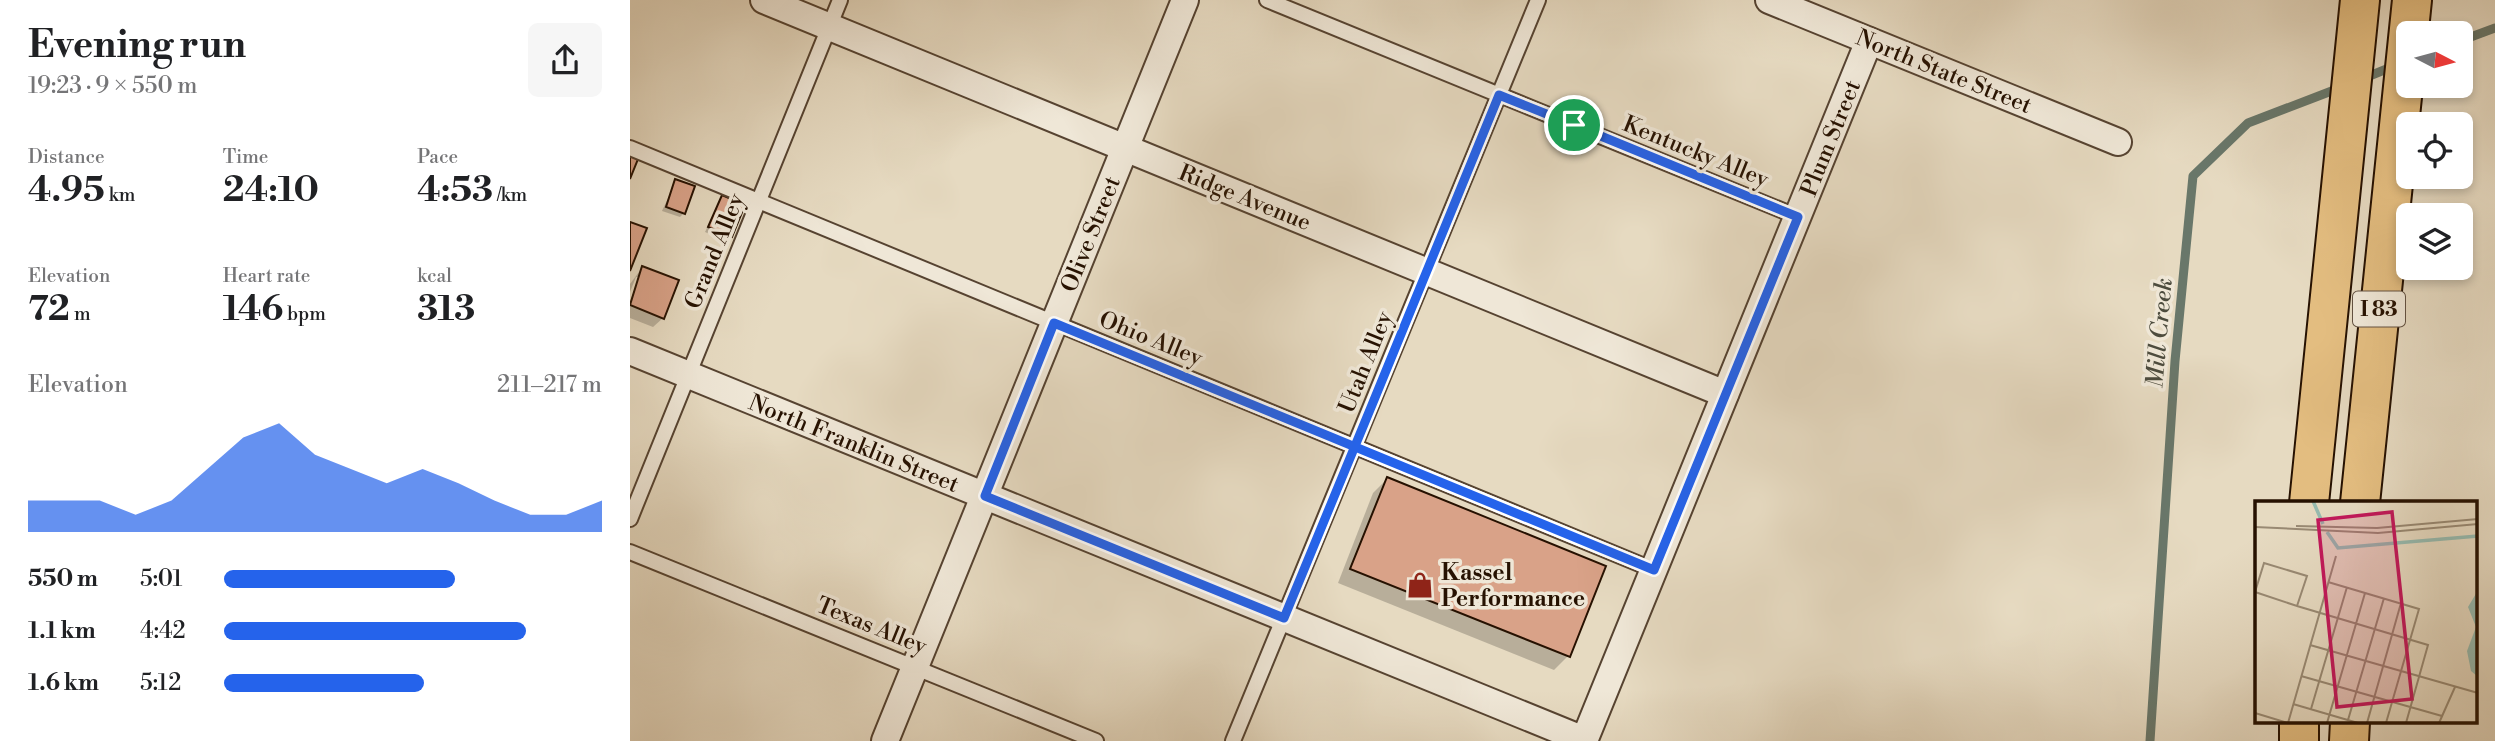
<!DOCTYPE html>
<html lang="en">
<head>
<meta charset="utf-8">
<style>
	:root { --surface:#fff; --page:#f6f6f6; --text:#202124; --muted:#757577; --accent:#2563eb }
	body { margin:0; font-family:"Libre Bodoni",serif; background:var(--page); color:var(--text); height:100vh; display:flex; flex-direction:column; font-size:26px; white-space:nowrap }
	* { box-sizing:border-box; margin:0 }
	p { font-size:23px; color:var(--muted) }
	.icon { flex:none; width:38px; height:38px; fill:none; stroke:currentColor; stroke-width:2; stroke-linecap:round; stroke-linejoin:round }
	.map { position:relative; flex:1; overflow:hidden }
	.side { display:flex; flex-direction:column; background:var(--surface); width:630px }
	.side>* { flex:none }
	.needle { width:46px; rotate:96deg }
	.buttons { position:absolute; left:1766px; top:21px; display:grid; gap:14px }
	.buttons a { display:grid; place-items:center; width:77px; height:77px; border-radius:10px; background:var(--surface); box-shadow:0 4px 10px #0003; font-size:35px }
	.pin { position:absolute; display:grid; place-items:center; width:60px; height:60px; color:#fff; margin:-30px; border:4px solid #fff; border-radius:50%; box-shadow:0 2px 7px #0007 }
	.round { display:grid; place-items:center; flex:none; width:74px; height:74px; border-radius:10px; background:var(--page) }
	.overview { display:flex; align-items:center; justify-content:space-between; height:119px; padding:0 28px }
	h1 { font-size:38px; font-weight:800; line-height:52px }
	.figures { display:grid; grid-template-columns:repeat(3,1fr); gap:10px; height:119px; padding:7px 28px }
	.figures div { display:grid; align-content:center }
	.figures b { font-size:35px; font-weight:800 }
	.figures small { font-size:19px; font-weight:400 }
	.figures p { font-size:19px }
	.chart { height:196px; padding:14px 28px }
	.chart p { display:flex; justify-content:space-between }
	.chart svg { width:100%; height:126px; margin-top:7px; fill:var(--accent); opacity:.7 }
	ul { padding:0 28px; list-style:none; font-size:23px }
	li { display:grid; grid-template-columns:112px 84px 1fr; align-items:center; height:52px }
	li i { height:18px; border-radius:9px; background:var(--accent) }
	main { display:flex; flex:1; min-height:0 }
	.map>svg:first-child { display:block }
	.shadow { fill:#0003 }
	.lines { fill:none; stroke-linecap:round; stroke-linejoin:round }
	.stream { stroke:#69776a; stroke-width:9 }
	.building { fill:#d9a288; stroke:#261101; stroke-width:2 }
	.service-casing { stroke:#564331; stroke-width:18 }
	.minor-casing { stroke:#564331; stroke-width:30 }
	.motorway-casing { stroke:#261101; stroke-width:42 }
	.service { stroke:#efe7d7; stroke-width:14 }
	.minor { stroke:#efe7d7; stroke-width:26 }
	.motorway { stroke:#e3bd80; stroke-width:38 }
	.route-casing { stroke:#fff; stroke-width:14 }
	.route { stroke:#2563eb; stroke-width:9 }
	.labels { text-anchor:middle; stroke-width:7; stroke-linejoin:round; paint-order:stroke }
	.shield { fill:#efe7d7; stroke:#625141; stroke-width:2 }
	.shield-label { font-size:21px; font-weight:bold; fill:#261101 }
	.street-label { font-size:23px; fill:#261101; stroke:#efe7d7 }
	.poi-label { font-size:23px; font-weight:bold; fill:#261101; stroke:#efe7d7; text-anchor:start }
	.water-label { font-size:24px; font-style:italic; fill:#4d4c3e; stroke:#efe7d7 }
	.inset-river { fill:none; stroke:#96bbb0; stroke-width:3.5 }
	.inset-road { fill:none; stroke:#998a74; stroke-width:2 }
	.view { fill:#c2185b; fill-opacity:0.15; stroke:#c2185b; stroke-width:3.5 }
	.inset-edge { fill:none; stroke:#261101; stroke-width:3.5 }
</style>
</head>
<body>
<main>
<section class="side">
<div class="overview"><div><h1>Evening run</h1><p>19:23 · 9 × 550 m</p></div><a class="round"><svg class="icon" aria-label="share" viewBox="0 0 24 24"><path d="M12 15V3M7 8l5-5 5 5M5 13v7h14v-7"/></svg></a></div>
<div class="figures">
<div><p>Distance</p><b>4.95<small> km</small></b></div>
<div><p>Time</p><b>24:10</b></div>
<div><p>Pace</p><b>4:53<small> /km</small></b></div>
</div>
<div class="figures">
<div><p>Elevation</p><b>72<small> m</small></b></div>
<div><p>Heart rate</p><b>146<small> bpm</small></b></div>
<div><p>kcal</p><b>313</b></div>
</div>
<div class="chart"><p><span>Elevation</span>211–217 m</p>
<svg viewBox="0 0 160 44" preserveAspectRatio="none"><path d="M0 44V33L10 33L20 33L30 38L40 33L50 22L60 11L70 6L80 17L90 22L100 27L110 22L120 27L130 33L140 38L150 38L160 33V44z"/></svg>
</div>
<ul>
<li><b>550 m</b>5:01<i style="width:61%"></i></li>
<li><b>1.1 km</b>4:42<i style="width:80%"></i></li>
<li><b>1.6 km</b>5:12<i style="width:53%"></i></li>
</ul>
</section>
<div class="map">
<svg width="1865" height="741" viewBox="0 0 1865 741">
	<rect width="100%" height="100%" fill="#e6dac1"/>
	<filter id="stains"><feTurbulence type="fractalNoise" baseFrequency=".00286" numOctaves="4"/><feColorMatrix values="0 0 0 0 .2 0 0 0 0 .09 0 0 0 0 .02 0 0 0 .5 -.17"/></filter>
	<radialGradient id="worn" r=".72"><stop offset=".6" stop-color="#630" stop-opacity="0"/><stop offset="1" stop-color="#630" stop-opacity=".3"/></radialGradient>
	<g class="shadow">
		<polygon points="46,181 54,213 50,217 32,211"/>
		<polygon points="92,197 113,206 96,241 75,232"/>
		<polygon points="12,268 33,318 23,327 0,318 0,302 9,277 6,277 0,292 0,284"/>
		<polygon points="757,479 974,567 938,656 924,670 708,583 743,493"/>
	</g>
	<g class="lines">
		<g class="stream">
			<polyline points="1830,41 1865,28"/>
			<polyline points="1732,79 1764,66"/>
			<polyline points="1520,741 1545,361 1563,176 1618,123 1712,87"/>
		</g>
	</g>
	<g class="building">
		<polygon points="0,156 8,159 0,179"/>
		<polygon points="45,179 65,186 55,214 36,207"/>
		<polygon points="92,195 115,205 102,237 78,227"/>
		<polygon points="0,222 17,228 0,271"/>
		<polygon points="12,266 49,280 34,319 0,305"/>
		<polygon points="757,477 976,566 940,657 720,569"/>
	</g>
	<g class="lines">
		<g class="service-casing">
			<g id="service">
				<polyline points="637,0 1168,217"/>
				<polyline points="0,148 1024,570"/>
				<polyline points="0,519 210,0"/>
				<polyline points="0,552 466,741"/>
				<polyline points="603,741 908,0"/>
			</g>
		</g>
		<g class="minor-casing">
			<g id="minor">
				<polyline points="134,0 1095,394"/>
				<polyline points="1139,0 1488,142"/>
				<polyline points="0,351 954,740"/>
				<polyline points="255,741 555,0"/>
				<polyline points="954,741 1239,41"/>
			</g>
		</g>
		<g class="motorway-casing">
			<g id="motorway">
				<polyline points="1679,503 1730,0"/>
				<polyline points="1730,503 1782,0"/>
				<polyline points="1669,741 1669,722"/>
				<polyline points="1719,741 1720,722"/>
			</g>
		</g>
		<use href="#service" class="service"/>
		<use href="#minor" class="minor"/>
		<use href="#motorway" class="motorway"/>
	</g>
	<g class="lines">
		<g class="route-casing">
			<path id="route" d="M 944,125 L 869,95 C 798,269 726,444 654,618 L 355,496 L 424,323 L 1024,570 L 1168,217 L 944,125"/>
		</g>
		<use href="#route" class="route"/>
	</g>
	<defs>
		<g id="shop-bare" transform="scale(2.1)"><path d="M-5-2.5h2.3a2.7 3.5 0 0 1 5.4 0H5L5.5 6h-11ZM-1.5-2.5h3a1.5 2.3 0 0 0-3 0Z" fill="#8f2418" stroke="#efe7d7" stroke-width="2.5" paint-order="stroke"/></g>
	</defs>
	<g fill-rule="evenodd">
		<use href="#shop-bare" x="790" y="585"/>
	</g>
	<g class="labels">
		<rect class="shield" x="1723" y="291.5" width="52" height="35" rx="5"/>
		<g class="shield-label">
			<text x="1749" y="316">I 83</text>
		</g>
		<g class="street-label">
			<text transform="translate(1314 71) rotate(22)" y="8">North State Street</text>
			<text transform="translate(1200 138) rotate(-68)" y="8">Plum Street</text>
			<text transform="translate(1066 151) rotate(22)" y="8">Kentucky Alley</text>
			<text transform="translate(615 197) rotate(22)" y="8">Ridge Avenue</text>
			<text transform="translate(460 234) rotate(-68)" y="8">Olive Street</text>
			<text transform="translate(84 251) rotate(-68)" y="8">Grand Alley</text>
			<text transform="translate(521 338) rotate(22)" y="8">Ohio Alley</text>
			<text transform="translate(735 362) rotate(-68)" y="8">Utah Alley</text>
			<text transform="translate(224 443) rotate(22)" y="8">North Franklin Street</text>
			<text transform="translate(242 625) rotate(22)" y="8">Texas Alley</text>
		</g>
		<g class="poi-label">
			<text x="811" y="580">Kassel<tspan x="811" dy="26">Performance</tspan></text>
		</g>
		<g class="water-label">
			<text transform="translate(1529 333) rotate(-85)" y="8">Mill Creek</text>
		</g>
	</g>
	<g transform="translate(1625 501)">
		<rect width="222" height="222" fill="#e6dac1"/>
		<path d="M 222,91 L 223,91 L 222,175 L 216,170 L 212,150 L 221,126 L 213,106 Z" fill="#96bbb0"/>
		<path class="inset-river" d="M 58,0 L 68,23M 72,31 L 83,47 L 223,35"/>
		<path class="inset-road" d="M 41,25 L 122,27 L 223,18M 0,26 L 123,32 L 223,23M 73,81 L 164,108 L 131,222M 0,91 L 9,62 L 52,75 L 42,105 L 0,91M 42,105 L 173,144 L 151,222M 55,144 L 223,192M 46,175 L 187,215M 38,203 L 103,222M 56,208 L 92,86M 0,212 L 33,222M 93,219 L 129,97M 33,222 L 81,55M 72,222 L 110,92M 112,222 L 146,102M 184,222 L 200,186"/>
		<path class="view" d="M 137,11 L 157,198 L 82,206 L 63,19 Z"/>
		<rect width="222" height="222" class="inset-edge"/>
	</g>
	<rect width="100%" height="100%" filter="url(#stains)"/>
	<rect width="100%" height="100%" fill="url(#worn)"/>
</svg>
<div class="buttons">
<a><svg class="needle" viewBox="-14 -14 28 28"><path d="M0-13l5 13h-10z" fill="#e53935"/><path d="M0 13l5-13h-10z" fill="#757577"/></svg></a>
<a><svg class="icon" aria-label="locate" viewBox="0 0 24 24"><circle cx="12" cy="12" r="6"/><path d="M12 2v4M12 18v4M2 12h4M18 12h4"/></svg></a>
<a><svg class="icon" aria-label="layers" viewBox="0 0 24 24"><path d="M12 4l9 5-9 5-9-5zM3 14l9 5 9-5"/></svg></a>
</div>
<div class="pin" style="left:944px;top:125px;background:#1e9e55"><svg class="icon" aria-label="arrive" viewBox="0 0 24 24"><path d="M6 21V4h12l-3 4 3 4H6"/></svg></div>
</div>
</main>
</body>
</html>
